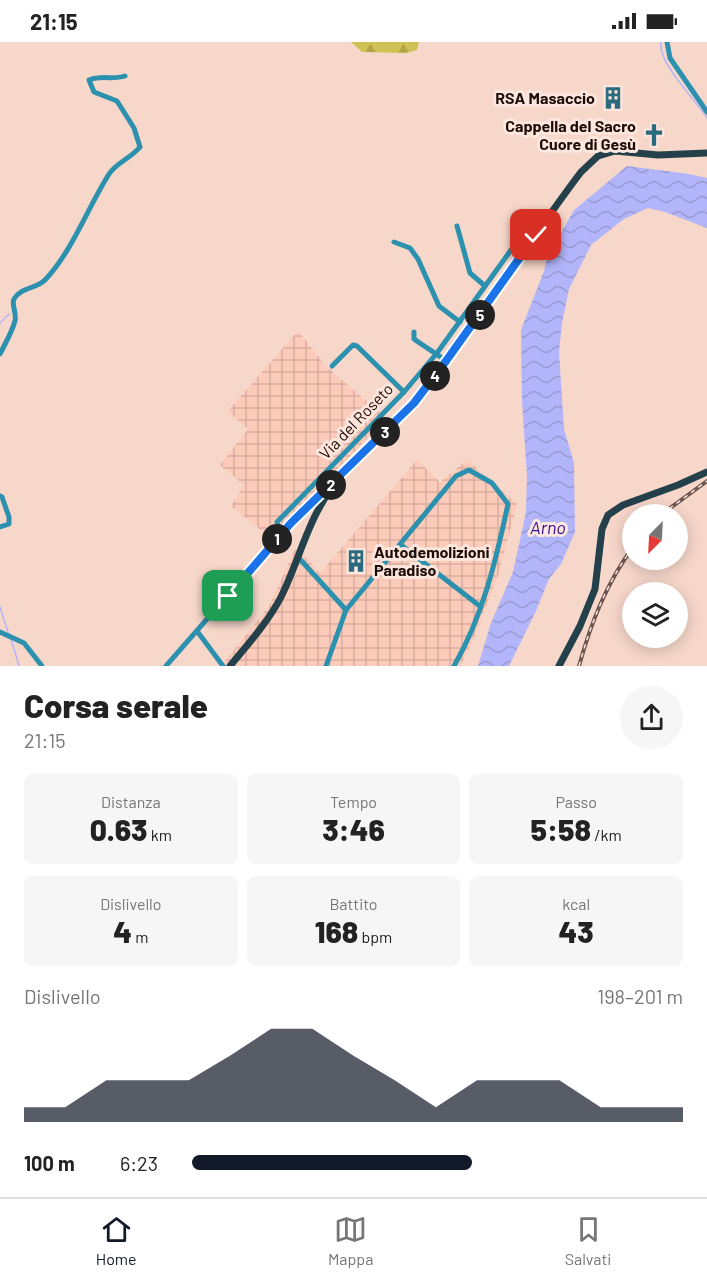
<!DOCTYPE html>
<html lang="it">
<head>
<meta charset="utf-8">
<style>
	:root { --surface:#fff; --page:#f6f6f6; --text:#222; --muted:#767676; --line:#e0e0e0; --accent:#111827 }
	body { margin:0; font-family:Barlow,sans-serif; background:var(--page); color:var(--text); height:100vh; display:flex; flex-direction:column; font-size:22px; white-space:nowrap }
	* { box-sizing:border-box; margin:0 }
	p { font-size:20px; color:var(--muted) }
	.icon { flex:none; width:33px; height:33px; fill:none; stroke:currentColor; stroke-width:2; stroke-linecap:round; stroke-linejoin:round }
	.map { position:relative; height:624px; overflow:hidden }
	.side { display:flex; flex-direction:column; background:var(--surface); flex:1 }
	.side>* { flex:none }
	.needle { width:39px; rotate:204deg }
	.fabs { position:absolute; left:622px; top:462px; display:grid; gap:12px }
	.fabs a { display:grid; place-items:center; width:66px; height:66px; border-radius:50%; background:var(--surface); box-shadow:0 3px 15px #0003; font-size:30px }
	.pin { position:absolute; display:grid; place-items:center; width:51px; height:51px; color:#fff; margin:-26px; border-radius:12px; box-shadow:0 3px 9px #0006 }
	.km { position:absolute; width:30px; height:30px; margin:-15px; border-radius:50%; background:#222; color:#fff; font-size:16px; line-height:30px; text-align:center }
	.round { display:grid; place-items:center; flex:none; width:63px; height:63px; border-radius:32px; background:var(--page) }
	.summary { display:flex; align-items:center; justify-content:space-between; height:102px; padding:0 24px }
	h1 { font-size:33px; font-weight:800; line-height:45px }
	.figures { display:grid; grid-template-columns:repeat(3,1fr); gap:9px; height:102px; padding:6px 24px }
	.figures div { display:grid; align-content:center; border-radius:9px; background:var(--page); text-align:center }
	.figures b { font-size:30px; font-weight:800 }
	.figures small { font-size:16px; font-weight:400 }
	.figures p { font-size:16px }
	.chart { height:168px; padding:12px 24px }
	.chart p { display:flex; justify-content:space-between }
	.chart svg { width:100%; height:108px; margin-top:6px; fill:var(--accent); opacity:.7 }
	ul { padding:0 24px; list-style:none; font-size:20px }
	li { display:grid; grid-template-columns:96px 72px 1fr; align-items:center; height:45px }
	li i { height:15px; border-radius:8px; background:var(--accent) }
	.status { display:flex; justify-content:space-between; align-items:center; height:42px; padding:0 30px; background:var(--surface); direction:ltr }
	.status svg { height:16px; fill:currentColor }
	.tab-bar { display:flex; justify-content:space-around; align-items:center; height:84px; border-top:2px solid var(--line); background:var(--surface); font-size:16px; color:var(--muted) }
	.tab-bar a { display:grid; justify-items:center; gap:3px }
	.tab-bar .current { color:var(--accent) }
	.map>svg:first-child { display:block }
	.industrial { fill:url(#industrial-grid) }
	.forest { fill:url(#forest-firs) }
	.water { fill:url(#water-waves) }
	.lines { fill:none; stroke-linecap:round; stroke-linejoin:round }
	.stream { stroke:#b2b5f9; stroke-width:1.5 }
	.minor { stroke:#2c91ae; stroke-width:5 }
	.major { stroke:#24404a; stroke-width:7 }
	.rail-casing { stroke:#6f574f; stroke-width:4 }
	.rail { stroke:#fde6de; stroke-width:1.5; stroke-dasharray:4.5; stroke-linecap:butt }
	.route-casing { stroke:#fff; stroke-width:12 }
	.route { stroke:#1a73e8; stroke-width:8 }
	.labels { text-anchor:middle; stroke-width:6; stroke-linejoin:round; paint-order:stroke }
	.poi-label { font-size:16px; font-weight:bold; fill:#1d0b05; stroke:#fde6de; text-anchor:end }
	.street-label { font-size:16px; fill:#1d0b05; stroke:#fde6de }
	.water-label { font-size:18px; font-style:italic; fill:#330c94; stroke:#fde6de }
</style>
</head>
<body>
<div class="status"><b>21:15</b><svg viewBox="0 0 49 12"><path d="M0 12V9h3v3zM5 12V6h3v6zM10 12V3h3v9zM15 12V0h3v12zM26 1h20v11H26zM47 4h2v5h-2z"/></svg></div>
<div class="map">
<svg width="707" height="624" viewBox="0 0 707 624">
	<defs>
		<pattern id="industrial-grid" width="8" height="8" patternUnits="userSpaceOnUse" patternTransform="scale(1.5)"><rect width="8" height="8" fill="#fdcbb9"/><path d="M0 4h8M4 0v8" fill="none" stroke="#d8ad9e"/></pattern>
		<pattern id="forest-firs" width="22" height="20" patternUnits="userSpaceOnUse" patternTransform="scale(1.5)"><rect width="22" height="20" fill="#d0c154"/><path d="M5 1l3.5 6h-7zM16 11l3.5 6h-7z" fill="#b2a448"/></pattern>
		<pattern id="water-waves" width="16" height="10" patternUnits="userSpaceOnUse" patternTransform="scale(1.5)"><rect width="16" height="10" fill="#b2b5f9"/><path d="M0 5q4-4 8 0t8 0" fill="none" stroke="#999ad4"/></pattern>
	</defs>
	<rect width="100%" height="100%" fill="#f7d7ca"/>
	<g class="industrial">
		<polygon points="298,289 326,324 386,376 272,497 231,464 244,443 220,423 248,387 228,369"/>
		<polygon points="417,418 440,440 467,418 517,462 499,531 471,603 460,624 221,624 269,564 296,505 320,531"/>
	</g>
	<polygon class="forest" points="351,0 419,0 417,8 406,11 362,10"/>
	<polygon class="water" points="627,124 689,132 707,136 707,186 665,170 648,166 624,177 591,203 569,247 562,281 559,310 564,387 574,421 575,490 561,522 549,537 536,569 509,624 478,624 491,581 513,530 526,470 527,434 522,359 521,288 544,229 547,216 574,168"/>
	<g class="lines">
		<g class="stream">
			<path d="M 661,0 C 657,20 695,57 707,76"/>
			<polyline points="0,281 9,272"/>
			<polyline points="0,565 9,593"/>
			<polyline points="11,597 19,624"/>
		</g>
		<g class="minor">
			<polyline points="667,0 670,16 707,70"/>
			<polyline points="457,184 470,231 485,244"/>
			<polyline points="394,200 410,206 418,217 439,264 460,280"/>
			<path d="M 414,290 L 414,297 C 425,305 436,311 446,319"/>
			<path d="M 0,312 C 5,302 12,290 15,279 C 17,271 11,262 14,257 C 21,245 36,247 45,238 C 73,208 87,167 109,132 C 116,121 131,116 140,105 L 134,86 L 117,59 L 94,50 L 89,38 C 100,33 113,38 125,34"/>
			<polyline points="332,324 353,303 357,304 404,350"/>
			<polyline points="0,454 2,455 9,475 9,482 0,485"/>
			<polyline points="280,493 277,480 404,350 437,311 516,201 527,206"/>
			<polyline points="401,503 481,565"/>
			<polyline points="298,515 346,568"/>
			<polyline points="197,589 223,624"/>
			<polyline points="0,590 24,601 42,624"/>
			<polyline points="166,624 291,481 332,442"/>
			<path d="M 326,624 L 346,568 L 456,434 L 469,428 L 492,441 L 508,462 C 496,518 483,574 454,624"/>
		</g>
		<g class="major">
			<path d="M 230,624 C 248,602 268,580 281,555 C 299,519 307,480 331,447 C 355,414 390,390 415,359 C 475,286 524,205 581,130 L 598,114 L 615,109 L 658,113 L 707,111"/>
			<polyline points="559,624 580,584 595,547 602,487 608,473 623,463 678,443 707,430"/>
		</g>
		<g class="rail-casing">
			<g id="rail">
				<polyline points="662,472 707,439"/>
				<path d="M 579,624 C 591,581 606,542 633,505"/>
			</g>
		</g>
		<use href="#rail" class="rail"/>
	</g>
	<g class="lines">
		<g class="route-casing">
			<polyline id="route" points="228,554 291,481 414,361 446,319 536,193"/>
		</g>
		<use href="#route" class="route"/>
	</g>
	<defs>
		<g id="building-bare" transform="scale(1.8)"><path d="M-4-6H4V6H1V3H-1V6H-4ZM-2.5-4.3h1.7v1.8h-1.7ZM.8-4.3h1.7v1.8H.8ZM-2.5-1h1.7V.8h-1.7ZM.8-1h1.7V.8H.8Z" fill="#296a7e" stroke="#fde6de" stroke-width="2.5" paint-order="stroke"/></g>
		<g id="church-bare" transform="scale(1.8)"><path d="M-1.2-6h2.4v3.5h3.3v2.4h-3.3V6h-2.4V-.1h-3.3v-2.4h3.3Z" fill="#296a7e" stroke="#fde6de" stroke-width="2.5" paint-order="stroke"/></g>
	</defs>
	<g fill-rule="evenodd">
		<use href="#building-bare" x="613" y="56"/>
		<use href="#church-bare" x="654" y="93"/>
		<use href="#building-bare" x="356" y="519"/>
	</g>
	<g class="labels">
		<g class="poi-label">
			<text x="595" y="62">RSA Masaccio</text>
			<text x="636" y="90">Cappella del Sacro<tspan x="636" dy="18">Cuore di Gesù</tspan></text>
			<text x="374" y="516" text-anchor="start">Autodemolizioni<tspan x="374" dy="18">Paradiso</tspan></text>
		</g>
		<g class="street-label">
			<text transform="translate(356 379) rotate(-46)" y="6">Via del Roseto</text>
		</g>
		<g class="water-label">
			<text x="548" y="492">Arno</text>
		</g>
	</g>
</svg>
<div class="fabs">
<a><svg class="needle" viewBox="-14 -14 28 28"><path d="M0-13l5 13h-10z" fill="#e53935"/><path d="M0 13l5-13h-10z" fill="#767676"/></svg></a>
<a><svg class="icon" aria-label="layers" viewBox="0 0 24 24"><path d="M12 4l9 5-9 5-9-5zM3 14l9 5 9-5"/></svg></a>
</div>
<div class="pin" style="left:228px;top:554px;background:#1e9e55"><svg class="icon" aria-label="arrive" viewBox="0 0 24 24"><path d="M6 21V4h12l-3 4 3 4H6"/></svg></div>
<div class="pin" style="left:536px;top:193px;background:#d93025"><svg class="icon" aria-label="check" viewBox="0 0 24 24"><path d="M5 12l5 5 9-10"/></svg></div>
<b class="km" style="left:277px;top:497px">1</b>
<b class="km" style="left:331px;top:443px">2</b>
<b class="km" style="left:385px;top:390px">3</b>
<b class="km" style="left:435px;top:334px">4</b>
<b class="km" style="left:480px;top:273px">5</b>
</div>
<section class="side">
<div class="summary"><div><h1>Corsa serale</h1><p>21:15</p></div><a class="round"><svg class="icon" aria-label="share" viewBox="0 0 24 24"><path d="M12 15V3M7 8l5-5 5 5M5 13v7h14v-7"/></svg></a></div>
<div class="figures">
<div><p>Distanza</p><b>0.63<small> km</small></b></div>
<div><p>Tempo</p><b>3:46</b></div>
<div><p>Passo</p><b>5:58<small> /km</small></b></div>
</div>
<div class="figures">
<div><p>Dislivello</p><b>4<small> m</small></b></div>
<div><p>Battito</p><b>168<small> bpm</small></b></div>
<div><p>kcal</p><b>43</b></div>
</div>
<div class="chart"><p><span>Dislivello</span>198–201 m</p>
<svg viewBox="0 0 160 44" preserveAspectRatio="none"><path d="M0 44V38L10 38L20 27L30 27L40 27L50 17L60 6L70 6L80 17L90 27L100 38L110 27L120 27L130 27L140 38L150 38L160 38V44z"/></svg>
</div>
<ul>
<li><b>100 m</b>6:23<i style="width:57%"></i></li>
</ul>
</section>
<nav class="tab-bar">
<a class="current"><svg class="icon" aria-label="home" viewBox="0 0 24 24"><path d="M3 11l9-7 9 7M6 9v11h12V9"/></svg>Home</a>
<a><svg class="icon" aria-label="map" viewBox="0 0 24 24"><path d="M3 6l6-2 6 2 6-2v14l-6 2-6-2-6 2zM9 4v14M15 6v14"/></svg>Mappa</a>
<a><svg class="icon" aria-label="saved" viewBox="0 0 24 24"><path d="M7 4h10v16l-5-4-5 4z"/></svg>Salvati</a>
</nav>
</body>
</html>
